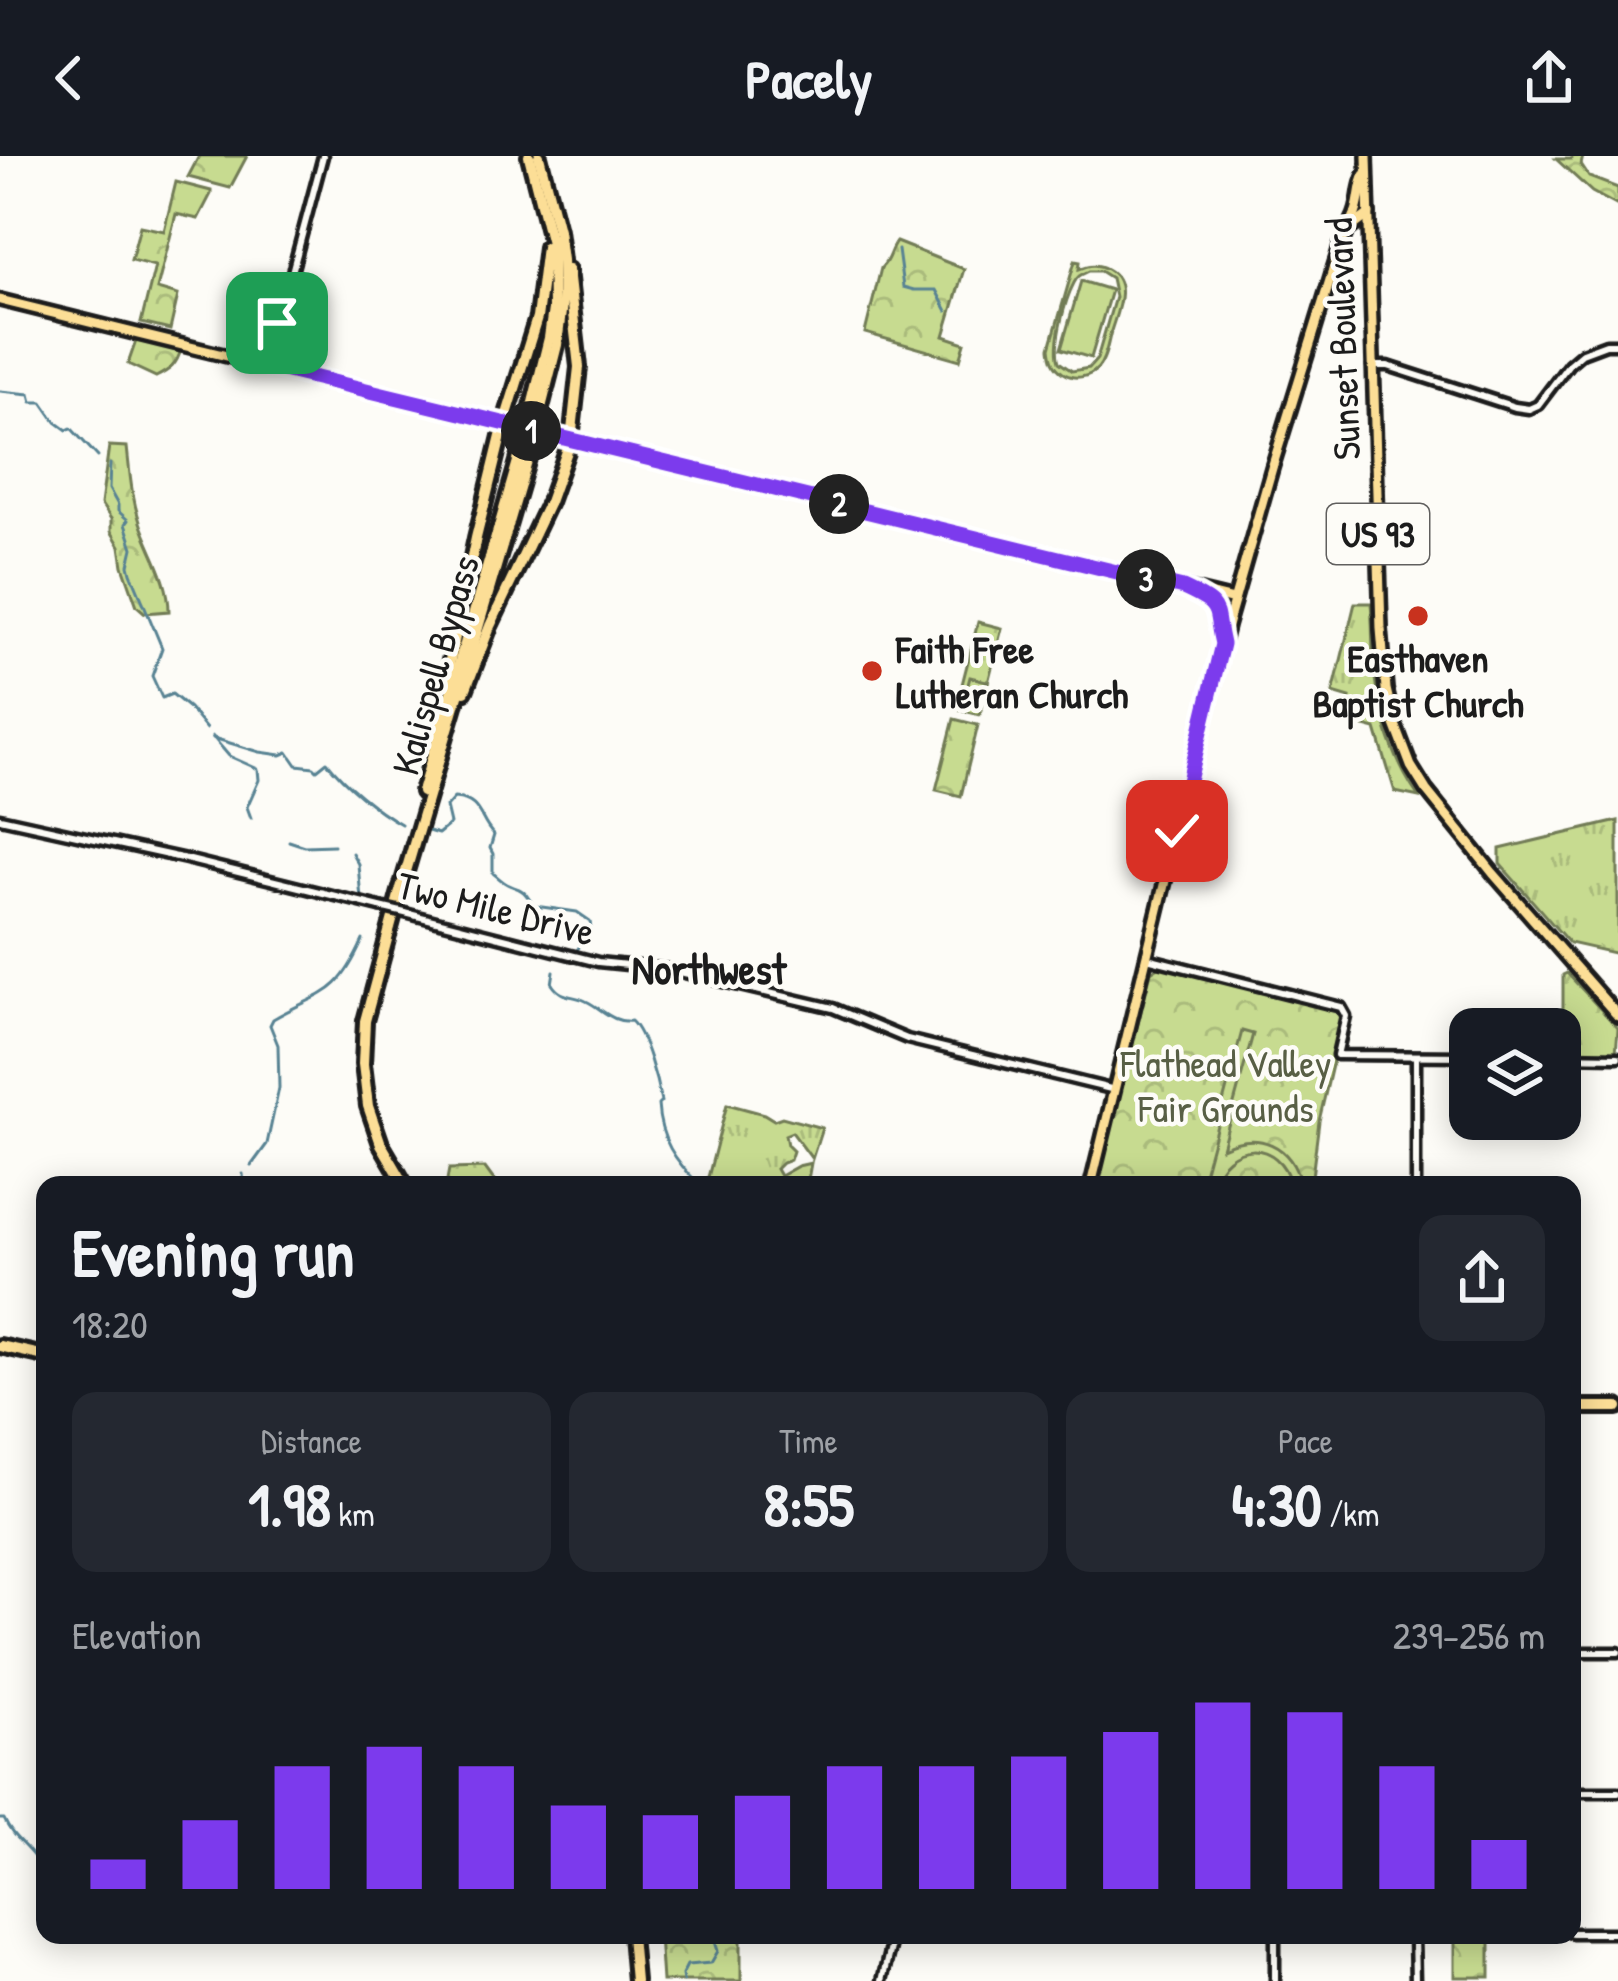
<!DOCTYPE html>
<html lang="en">
<head>
<meta charset="utf-8">
<style>
	:root { --surface:#171b24; --page:#242831; --text:#f1f3f6; --muted:#9ea1a6; --accent:#7c3aed }
	body { margin:0; font-family:"Patrick Hand",sans-serif; background:var(--page); color:var(--text); height:100vh; display:flex; flex-direction:column; font-size:45px; white-space:nowrap }
	* { box-sizing:border-box; margin:0 }
	p { font-size:39px; color:var(--muted) }
	.icon { flex:none; width:66px; height:66px; fill:none; stroke:currentColor; stroke-width:2; stroke-linecap:round; stroke-linejoin:round }
	.map { position:relative; flex:1; overflow:hidden }
	.details { position:absolute; left:36px; top:1020px; width:1545px; height:768px; display:flex; flex-direction:column; background:var(--surface); border-radius:24px; box-shadow:0 6px 30px #0003 }
	.details>* { flex:none }
	.tools { position:absolute; left:1449px; top:852px; display:grid; gap:24px }
	.tools a { display:grid; place-items:center; width:132px; height:132px; border-radius:24px; background:var(--surface); box-shadow:0 6px 30px #0003; font-size:60px }
	.pin { position:absolute; display:grid; place-items:center; width:102px; height:102px; color:#fff; margin:-51px; border-radius:24px; box-shadow:0 6px 18px #0006 }
	.km { position:absolute; width:60px; height:60px; margin:-30px; border-radius:50%; background:#222; color:#fff; font-size:33px; line-height:60px; text-align:center }
	.round { display:grid; place-items:center; flex:none; width:126px; height:126px; border-radius:24px; background:var(--page) }
	.summary { display:flex; align-items:center; justify-content:space-between; height:204px; padding:0 36px }
	h1 { font-size:66px; font-weight:800; line-height:90px }
	.figures { display:grid; grid-template-columns:repeat(3,1fr); gap:18px; height:204px; padding:12px 36px }
	.figures div { display:grid; align-content:center; border-radius:24px; background:var(--page); text-align:center }
	.figures b { font-size:60px; font-weight:800 }
	.figures small { font-size:33px; font-weight:400 }
	.figures p { font-size:33px }
	.chart { height:336px; padding:24px 36px }
	.chart p { display:flex; justify-content:space-between }
	.chart svg { width:100%; height:216px; margin-top:12px; stroke:var(--accent); stroke-width:6 }
	header { display:flex; justify-content:space-between; align-items:center; height:156px; padding:0 36px; background:var(--surface); font-size:54px; font-weight:800 }
	.map>svg:first-child { display:block }
	.grass { fill:url(#grass-tufts); stroke:#727c56; stroke-width:3 }
	.forest { fill:url(#forest-crowns); stroke:#727c56; stroke-width:3 }
	.garden { fill:#c7db90; stroke:#727c56; stroke-width:3; fill-rule:evenodd }
	.lines { fill:none; stroke-linecap:round; stroke-linejoin:round }
	.stream { stroke:#598393; stroke-width:3 }
	.minor-casing { stroke:#1c1c1c; stroke-width:15 }
	.major-casing { stroke:#1c1c1c; stroke-width:18 }
	.highway-casing { stroke:#1c1c1c; stroke-width:20 }
	.minor { stroke:#fdfcf7; stroke-width:6 }
	.major { stroke:#fcde96; stroke-width:9 }
	.highway { stroke:#fcde96; stroke-width:10 }
	.minor-bridge-casing { stroke:#1c1c1c; stroke-width:15; stroke-linecap:butt }
	.major-bridge-casing { stroke:#1c1c1c; stroke-width:18; stroke-linecap:butt }
	.minor-bridge { stroke:#fdfcf7; stroke-width:6 }
	.major-bridge { stroke:#fcde96; stroke-width:9 }
	.route-casing { stroke:#fff; stroke-width:24 }
	.route { stroke:#7c3aed; stroke-width:15 }
	.poi-dot { fill:#c8321e; stroke:#fdfcf7; stroke-width:4.5 }
	.labels { text-anchor:middle; stroke-width:9; stroke-linejoin:round; paint-order:stroke }
	.shield { fill:#fdfcf7; stroke:#605f5e; stroke-width:3 }
	.shield-label { font-size:36px; font-weight:bold; fill:#1c1c1c }
	.street-label { font-size:39px; fill:#1c1c1c; stroke:#fdfcf7 }
	.poi-label { font-size:39px; font-weight:bold; fill:#1c1c1c; stroke:#fdfcf7; text-anchor:start }
	.park-label { font-size:39px; fill:#585f45; stroke:#fdfcf7 }
	.neighbourhood-label { font-size:42px; font-weight:bold; fill:#1c1c1c; stroke:#fdfcf7 }
</style>
</head>
<body>
<header><svg class="icon" aria-label="back" viewBox="0 0 24 24"><path d="M15 5l-7 7 7 7"/></svg>Pacely<svg class="icon" aria-label="share" viewBox="0 0 24 24"><path d="M12 15V3M7 8l5-5 5 5M5 13v7h14v-7"/></svg></header>
<div class="map">
<svg width="1618" height="1825" viewBox="0 0 1618 1825">
	<defs>
		<pattern id="grass-tufts" width="24" height="20" patternUnits="userSpaceOnUse" patternTransform="scale(3)"><rect width="24" height="20" fill="#c7db90"/><path d="M3 7l-1-3M5 7V3M7 7l1-3M15 17l-1-3M17 17v-4M19 17l1-3" fill="none" stroke="#aabb7c"/></pattern>
		<pattern id="forest-crowns" width="20" height="18" patternUnits="userSpaceOnUse" patternTransform="scale(3)"><rect width="20" height="18" fill="#c7db90"/><path d="M2 6a3 3 0 1 1 6 0M12 15a3 3 0 1 1 6 0" fill="none" stroke="#aabb7c"/></pattern>
	</defs>
	<rect width="100%" height="100%" fill="#fdfcf7"/>
	<filter id="ink" filterUnits="userSpaceOnUse"><feTurbulence type="fractalNoise" baseFrequency=".00833" numOctaves="2"/><feDisplacementMap in="SourceGraphic" scale="24" xChannelSelector="R" yChannelSelector="G"/><feConvolveMatrix kernelMatrix="1 2 1 2 8 2 1 2 1" color-interpolation-filters="sRGB"/></filter>
	<g filter="url(#ink)">
		<g class="grass">
			<path d="M 1355,447 L 1371,447 C 1373,470 1372,493 1374,515 C 1379,558 1394,607 1419,641 L 1395,636 L 1376,573 L 1345,565 L 1350,542 L 1333,537 Z"/>
			<polygon points="1618,665 1618,798 1569,787 1500,708 1500,693"/>
			<polygon points="727,948 764,958 774,964 782,961 822,972 812,1003 792,976 785,979 787,989 793,995 790,1004 782,1007 776,1013 780,1020 798,1010 811,1007 807,1029 706,1029"/>
		</g>
		<g class="forest">
			<polygon points="199,0 247,0 230,32 188,21"/>
			<polygon points="1573,0 1583,0 1581,9 1589,21 1618,32 1618,50 1592,36 1556,3 1571,3"/>
			<polygon points="176,26 211,35 211,38 198,63 176,58 157,133 178,139 170,174 141,167 155,110 131,104 140,70 164,75"/>
			<path d="M 896,86 L 964,113 L 944,180 L 965,187 L 960,204 L 865,177 L 881,112 C 890,104 889,95 896,86 Z"/>
			<path d="M 137,182 L 181,193 C 177,209 170,214 156,221 L 128,208 Z"/>
			<path d="M 109,290 L 127,291 C 130,318 131,339 140,366 C 150,396 169,423 169,455 L 145,457 L 137,450 L 123,410 L 120,390 L 111,375 L 111,363 L 101,348 Z"/>
			<polygon points="978,466 1002,472 980,558 956,552"/>
			<polygon points="954,563 978,569 961,640 936,634"/>
			<polygon points="1160,810 1337,851 1344,858 1319,965 1311,1029 1097,1029 1151,816"/>
			<polygon points="1567,817 1618,872 1616,897 1563,898 1563,819"/>
			<polygon points="485,1012 493,1023 502,1029 451,1029 447,1024 449,1013"/>
			<polygon points="659,1779 741,1779 741,1825 662,1825"/>
			<polygon points="1455,1780 1490,1781 1490,1821 1455,1821"/>
		</g>
		<g class="garden">
			<path d="M 1075,105 L 1080,106 L 1079,113 C 1089,109 1097,107 1107,113 C 1131,126 1117,155 1111,175 C 1108,186 1106,203 1098,212 C 1089,222 1074,224 1063,217 C 1053,210 1051,202 1050,192 ZM 1089,115 L 1100,115 L 1111,122 L 1115,141 L 1097,203 L 1089,212 L 1072,215 L 1059,206 C 1053,188 1065,144 1074,127 C 1079,118 1081,119 1089,115 Z"/>
			<polygon points="1081,125 1111,134 1091,202 1061,193"/>
			<polygon points="970,521 987,525 979,559 961,554"/>
			<path d="M 1242,875 L 1253,878 L 1222,992 C 1258,974 1291,988 1301,1029 L 1291,1029 C 1279,981 1226,984 1212,1029 L 1201,1029 Z"/>
		</g>
		<g class="lines">
			<g class="stream">
				<polyline points="898,94 903,131 914,134 936,134 947,155"/>
				<polyline points="0,235 30,238 32,246 42,246 56,266 67,274 71,272 98,301"/>
				<polyline points="110,308 109,333 118,349 118,355 128,364 125,368 133,392 129,409 131,417 162,492 152,520 162,542 172,538 189,552 206,573"/>
				<polyline points="212,580 229,600 258,613 259,624 247,651 251,662"/>
				<path d="M 213,582 L 260,596 L 281,599 L 288,596 L 297,609 L 314,611 L 317,614 L 327,606 C 344,628 376,654 401,668"/>
				<path d="M 428,675 L 438,678 L 450,668 L 446,651 L 454,642 C 483,644 478,664 494,679 L 490,692 L 493,698 L 493,717 C 506,728 504,727 519,733 C 527,736 529,745 535,750 L 577,756 L 590,765 L 591,774 L 577,794"/>
				<polyline points="289,685 304,690 334,689"/>
				<polyline points="352,697 358,708 361,743"/>
				<path d="M 554,815 L 552,828 C 562,843 572,838 586,845 C 603,853 612,867 631,865 C 645,878 657,925 661,946 L 658,949 C 660,983 675,1005 699,1028"/>
				<path d="M 251,1010 L 267,988 L 279,932 L 278,889 L 270,869 L 273,863 C 323,834 336,844 363,784"/>
				<polyline points="243,1018 244,1029"/>
				<path d="M 0,1663 L 4,1663 C 12,1681 23,1687 34,1701 L 45,1702"/>
				<polyline points="683,1825 682,1819 687,1809 711,1807 718,1795 713,1779"/>
			</g>
			<g class="minor-casing">
				<g id="minor">
					<polyline points="267,210 323,0"/>
					<polyline points="1372,210 1388,210 1515,251 1529,253 1538,249 1569,208 1582,197 1606,188 1618,188"/>
					<polyline points="0,662 186,703 380,751"/>
					<polyline points="405,757 598,806 667,813 833,852 907,883 1115,934"/>
					<polyline points="1147,802 1341,851 1346,860 1337,899 1470,900"/>
					<polyline points="1560,900 1618,901"/>
					<polyline points="1416,1029 1416,901"/>
					<polyline points="1572,1496 1618,1496"/>
					<polyline points="1572,1636 1618,1636"/>
					<polyline points="1572,1777 1618,1777"/>
					<polyline points="1275,1779 1275,1825"/>
					<polyline points="1414,1779 1415,1825"/>
					<polyline points="882,1825 893,1779"/>
				</g>
			</g>
			<g class="major-casing">
				<g id="major">
					<polyline points="1367,0 1381,473 1386,533 1393,563 1411,610 1426,634 1493,717 1618,860"/>
					<path d="M 1352,65 C 1362,47 1357,34 1365,19"/>
					<polyline points="0,144 519,272"/>
					<polyline points="542,277 1234,444"/>
					<path d="M 1197,439 C 1218,450 1218,462 1221,483"/>
					<polyline points="1091,1029 1227,470 1272,312 1341,88 1347,75 1369,58"/>
				</g>
			</g>
			<g class="highway-casing">
				<g id="highway">
					<polyline points="445,528 476,382 504,268 537,162 546,91"/>
					<polyline points="465,535 490,470 549,346 571,284 579,211 568,114"/>
					<polyline points="422,636 521,295 549,182 553,153 552,91 529,0"/>
					<polyline points="405,1029 381,988 368,950 363,908 365,865 399,739 529,299 557,189 563,139 562,104 558,74 539,0"/>
					<polyline points="0,1190 45,1200"/>
					<polyline points="1572,1251 1618,1251"/>
					<polyline points="631,1779 635,1825"/>
				</g>
			</g>
			<use href="#minor" class="minor"/>
			<use href="#major" class="major"/>
			<use href="#highway" class="highway"/>
			<g class="minor-bridge-casing">
				<polyline id="minor-bridge" points="380,751 405,757"/>
			</g>
			<g class="major-bridge-casing">
				<polyline id="major-bridge" points="519,272 542,277"/>
			</g>
			<use href="#minor-bridge" class="minor-bridge"/>
			<use href="#major-bridge" class="major-bridge"/>
		</g>
	</g>
	<g class="lines" filter="url(#ink)">
		<g class="route-casing">
			<path id="route" d="M 277,167 L 267,210 L 1183,432 C 1224,451 1213,450 1222,488 L 1177,675"/>
		</g>
		<use href="#route" class="route"/>
	</g>
	<g class="poi-dot">
		<circle cx="1418" cy="460" r="12"/>
		<circle cx="872" cy="515" r="12"/>
	</g>
	<g class="labels">
		<rect class="shield" x="1327" y="348" width="102" height="60" rx="9"/>
		<g class="shield-label">
			<text x="1378" y="391">US 93</text>
		</g>
		<g class="street-label">
			<text transform="translate(1342 183) rotate(-92)" y="14">Sunset Boulevard</text>
			<text transform="translate(435 509) rotate(-74)" y="14">Kalispell Bypass</text>
			<text transform="translate(496 752) rotate(14)" y="14">Two Mile Drive</text>
		</g>
		<g class="poi-label">
			<text x="896" y="507">Faith Free<tspan x="896" dy="45">Lutheran Church</tspan></text>
			<text x="1418" y="516" text-anchor="middle">Easthaven<tspan x="1418" dy="45">Baptist Church</tspan></text>
		</g>
		<g class="park-label">
			<text x="1226" y="921">Flathead Valley<tspan x="1226" dy="45">Fair Grounds</tspan></text>
		</g>
		<g class="neighbourhood-label">
			<text x="709" y="828">Northwest</text>
		</g>
	</g>
</svg>
<div class="tools">
<a><svg class="icon" aria-label="layers" viewBox="0 0 24 24"><path d="M12 4l9 5-9 5-9-5zM3 14l9 5 9-5"/></svg></a>
</div>
<div class="pin" style="left:277px;top:167px;background:#1e9e55"><svg class="icon" aria-label="arrive" viewBox="0 0 24 24"><path d="M6 21V4h12l-3 4 3 4H6"/></svg></div>
<div class="pin" style="left:1177px;top:675px;background:#d93025"><svg class="icon" aria-label="check" viewBox="0 0 24 24"><path d="M5 12l5 5 9-10"/></svg></div>
<b class="km" style="left:531px;top:275px">1</b>
<b class="km" style="left:839px;top:348px">2</b>
<b class="km" style="left:1146px;top:423px">3</b>
<section class="details">
<div class="summary"><div><h1>Evening run</h1><p>18:20</p></div><a class="round"><svg class="icon" aria-label="share" viewBox="0 0 24 24"><path d="M12 15V3M7 8l5-5 5 5M5 13v7h14v-7"/></svg></a></div>
<div class="figures">
<div><p>Distance</p><b>1.98<small> km</small></b></div>
<div><p>Time</p><b>8:55</b></div>
<div><p>Pace</p><b>4:30<small> /km</small></b></div>
</div>
<div class="chart"><p><span>Elevation</span>239–256 m</p>
<svg viewBox="0 0 160 44" preserveAspectRatio="none"><path d="M5 44V38M15 44V30M25 44V19M35 44V15M45 44V19M55 44V27M65 44V29M75 44V25M85 44V19M95 44V19M105 44V17M115 44V12M125 44V6M135 44V8M145 44V19M155 44V34"/></svg>
</div>
</section>
</div>
</body>
</html>
